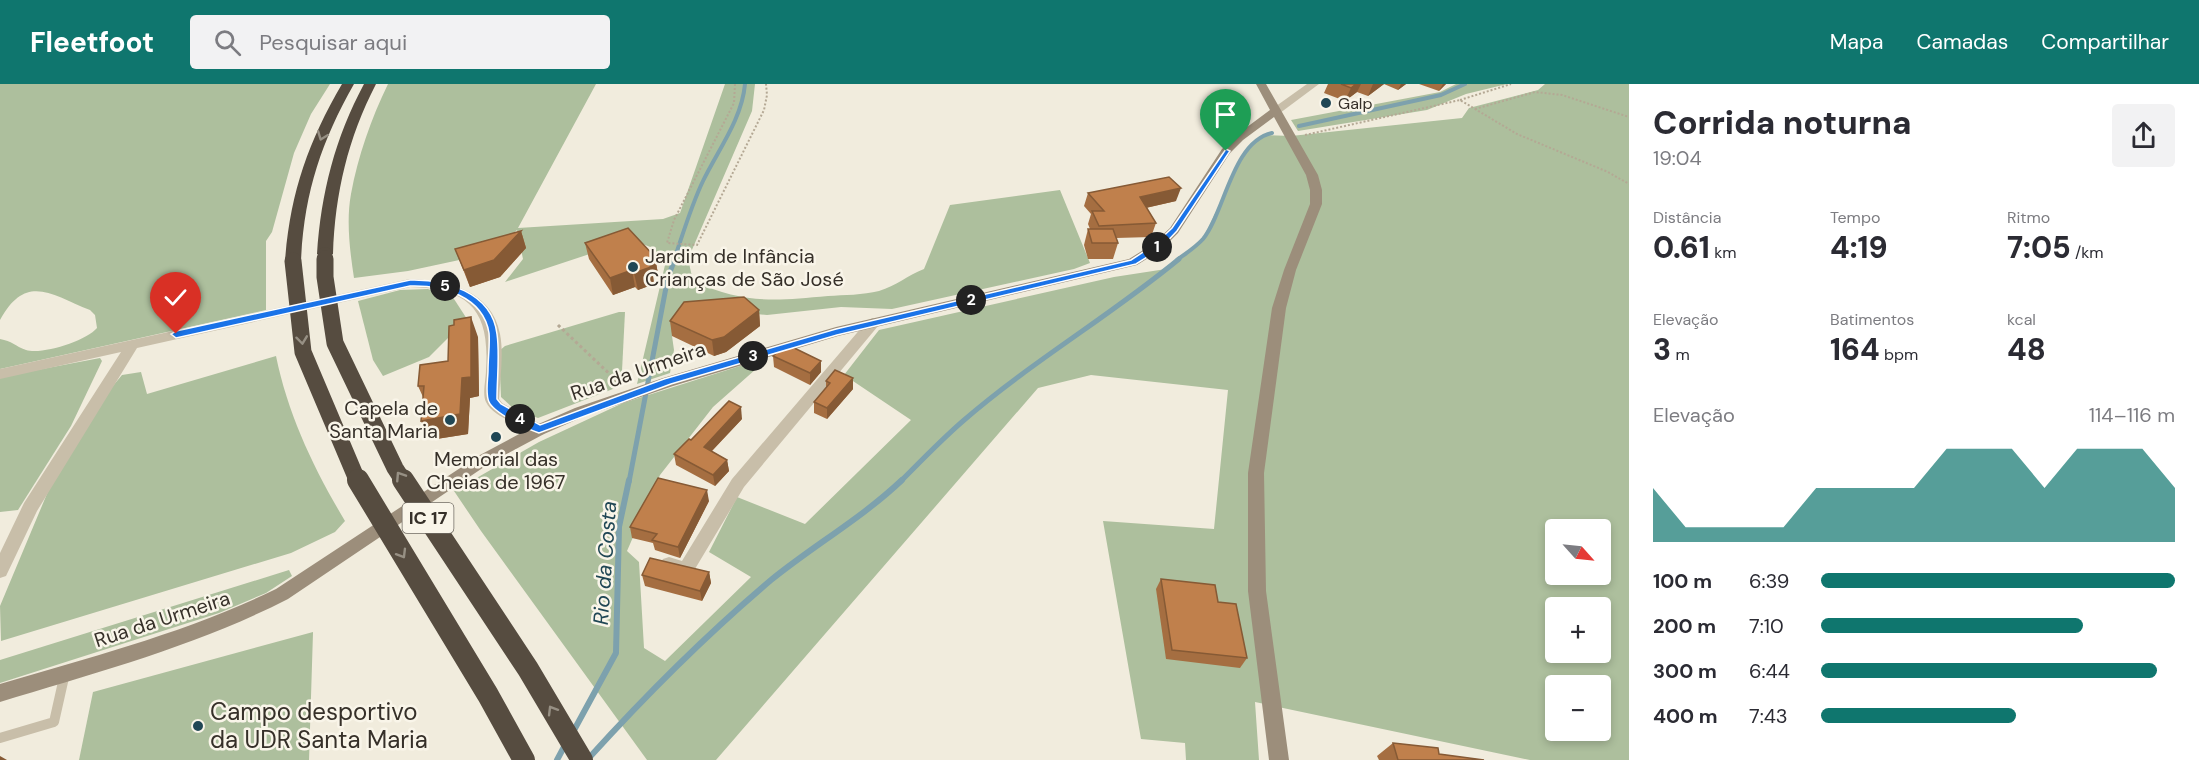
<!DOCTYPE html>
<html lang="pt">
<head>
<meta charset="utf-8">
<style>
	:root { --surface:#fff; --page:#f2f2f3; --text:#2b2b33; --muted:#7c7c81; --accent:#0f766e }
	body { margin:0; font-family:"DM Sans",sans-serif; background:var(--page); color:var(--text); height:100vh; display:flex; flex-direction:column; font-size:22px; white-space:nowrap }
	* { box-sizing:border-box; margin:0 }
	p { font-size:20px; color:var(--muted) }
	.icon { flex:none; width:33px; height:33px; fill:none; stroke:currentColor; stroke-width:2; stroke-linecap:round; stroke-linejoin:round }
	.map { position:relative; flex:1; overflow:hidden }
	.side { display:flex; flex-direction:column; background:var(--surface); width:570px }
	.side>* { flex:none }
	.needle { width:39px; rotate:117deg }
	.controls { position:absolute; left:1545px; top:435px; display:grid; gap:12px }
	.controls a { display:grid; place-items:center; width:66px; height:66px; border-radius:6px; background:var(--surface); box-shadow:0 3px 9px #0003; font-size:30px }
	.pin { position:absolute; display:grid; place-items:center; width:51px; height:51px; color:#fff; margin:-62px -26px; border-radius:50% 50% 50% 0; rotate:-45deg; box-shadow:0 0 6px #0007 }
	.pin .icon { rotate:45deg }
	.km { position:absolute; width:30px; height:30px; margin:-15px; border-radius:50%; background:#222; color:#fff; font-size:16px; line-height:30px; text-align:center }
	.round { display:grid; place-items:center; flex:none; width:63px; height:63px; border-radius:6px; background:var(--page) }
	.overview { display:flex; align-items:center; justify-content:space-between; height:102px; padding:0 24px }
	h1 { font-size:33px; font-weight:800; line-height:45px }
	.stats { display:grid; grid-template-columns:repeat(3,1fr); gap:9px; height:102px; padding:6px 24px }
	.stats div { display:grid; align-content:center }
	.stats b { font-size:30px; font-weight:800 }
	.stats small { font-size:16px; font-weight:400 }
	.stats p { font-size:16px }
	.chart { height:168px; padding:12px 24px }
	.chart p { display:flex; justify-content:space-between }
	.chart svg { width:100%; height:108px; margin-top:6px; fill:var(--accent); opacity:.7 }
	ul { padding:0 24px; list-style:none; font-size:20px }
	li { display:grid; grid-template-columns:96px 72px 1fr; align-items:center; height:45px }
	li i { height:15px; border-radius:8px; background:var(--accent) }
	header { display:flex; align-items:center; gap:36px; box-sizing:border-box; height:84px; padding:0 30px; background:var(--accent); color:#fff }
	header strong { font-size:28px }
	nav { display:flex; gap:33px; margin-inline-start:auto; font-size:21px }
	.search { width:420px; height:54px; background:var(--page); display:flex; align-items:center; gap:15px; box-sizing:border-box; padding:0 21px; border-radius:6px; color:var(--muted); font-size:22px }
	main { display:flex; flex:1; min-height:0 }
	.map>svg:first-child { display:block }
	.green { fill:#adbf9d; fill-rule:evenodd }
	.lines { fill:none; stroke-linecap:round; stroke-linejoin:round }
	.stream-far2 { stroke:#7da1ad; stroke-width:4 }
	.stream-far1 { stroke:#7da1ad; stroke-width:5 }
	.stream { stroke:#7da1ad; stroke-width:6 }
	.path-far1 { stroke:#b4a894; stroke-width:2; stroke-dasharray:2 2; stroke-linecap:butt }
	.path { stroke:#b4a894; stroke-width:3; stroke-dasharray:3 3; stroke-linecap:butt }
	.lane { stroke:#c8bea9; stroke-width:10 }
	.street { fill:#c8bea9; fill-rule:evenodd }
	.secondary { fill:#9c8e7b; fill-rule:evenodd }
	.highway { fill:#564c40; fill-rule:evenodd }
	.highway-bridge-far2 { stroke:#564c40; stroke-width:14 }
	.highway-bridge-far1 { stroke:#564c40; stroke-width:17 }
	.highway-bridge { stroke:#564c40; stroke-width:22 }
	.wall { fill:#a56e41 }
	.shaded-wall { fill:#865a35 }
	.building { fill:#c0804c; stroke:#865a35; stroke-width:1.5 }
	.oneway { stroke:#979084 }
	.route { fill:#1a73e8; stroke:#fff; stroke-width:1.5 }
	.poi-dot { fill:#204755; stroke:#f9f5e9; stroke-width:2 }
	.labels { text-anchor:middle; stroke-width:5; stroke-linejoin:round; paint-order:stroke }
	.far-poi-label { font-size:16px; fill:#363029; stroke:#f9f5e9; text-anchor:start }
	.shield { fill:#f9f5e9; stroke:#706b63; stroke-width:1.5 }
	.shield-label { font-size:18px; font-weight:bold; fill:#363029 }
	.poi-label { font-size:20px; fill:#363029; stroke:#f9f5e9; text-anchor:start }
	.street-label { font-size:20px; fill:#363029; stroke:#f9f5e9 }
	.water-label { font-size:21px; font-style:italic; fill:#204755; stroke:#f9f5e9 }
	.near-poi-label { font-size:24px; fill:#363029; stroke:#f9f5e9; text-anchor:start }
</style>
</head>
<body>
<header>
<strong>Fleetfoot</strong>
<div class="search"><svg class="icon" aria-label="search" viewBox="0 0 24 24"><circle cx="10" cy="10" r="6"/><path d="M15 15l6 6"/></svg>Pesquisar aqui</div>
<nav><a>Mapa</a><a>Camadas</a><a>Compartilhar</a></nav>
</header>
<main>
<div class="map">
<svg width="1629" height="676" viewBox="0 0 1629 676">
	<rect width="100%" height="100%" fill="#f1ecdd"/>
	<g class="green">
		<path d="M 0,0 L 330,0 L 311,30 L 294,69 L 272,148 L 266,157 L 266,226 L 0,285 L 0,255 C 12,257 15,262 26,266 C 42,271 86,257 97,244 L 95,231 L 90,226 C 52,211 26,188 0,236 Z"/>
		<path d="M 388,0 L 596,0 L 518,144 L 663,135 L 680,129 L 725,0 L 755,0 L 752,27 L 688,175 L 693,197 C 745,220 773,217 828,212 C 844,211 863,211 879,207 C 896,202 908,191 924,185 L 950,121 L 1060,106 L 1090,179 L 1074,185 L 892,225 L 841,223 L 767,231 L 745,229 L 672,252 L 674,266 L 670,289 L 637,300 L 665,181 L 653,164 L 632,156 L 505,198 L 523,175 L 517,146 L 492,169 L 408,187 L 354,194 C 350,168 346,137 351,110 C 358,72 371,35 388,0 Z"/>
		<polygon points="1456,0 1507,0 1466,10 1427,26 1298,47 1291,36 1440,8"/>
		<path d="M 1545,0 L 1629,0 L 1629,676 L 1530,676 L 1255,618 L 1259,676 L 1186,676 L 1185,659 L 1141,655 L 1103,437 L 1214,445 L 1228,306 L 1091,291 L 1038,304 L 716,676 L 647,676 L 481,447 L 454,407 L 539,358 L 623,319 L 743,281 L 756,285 L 713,323 L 660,391 L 627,467 L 639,478 L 644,564 L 665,577 L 751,493 L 709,468 L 737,413 L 805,440 L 911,336 L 844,291 L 879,246 L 1114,193 L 1166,185 L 1203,155 L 1242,73 L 1263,51 L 1291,52 L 1462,34 L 1469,24 L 1538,6 ZM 1556,446 L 1600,446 L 1600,490 L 1556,490 ZM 1556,524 L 1600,524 L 1600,568 L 1556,568 ZM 1556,602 L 1600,602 L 1600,646 L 1556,646 Z"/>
		<polygon points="428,205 454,215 467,235 429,273 383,292 373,276 358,217 400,206"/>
		<polygon points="619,228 625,228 622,287 618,303 538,334 515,326 501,313 499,267 505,262"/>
		<path d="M 276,272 C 288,331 314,385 345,437 L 335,448 L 291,469 L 1,557 L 0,522 L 49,405 L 112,303 L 122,291 L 141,288 L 147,310 Z"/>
		<polygon points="100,274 102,277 71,342 18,426 0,428 0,293"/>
		<polygon points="289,486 292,492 266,509 219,529 0,599 0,576"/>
		<polygon points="313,548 309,676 79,676 93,608"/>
	</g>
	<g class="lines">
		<g class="stream-far2">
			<polyline points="1299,42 1441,11 1465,0"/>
			<path d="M 674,176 C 683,150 691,122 703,97 C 718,66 742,35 745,0"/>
			<path d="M 1177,176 C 1185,170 1196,163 1203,155 C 1225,128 1232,58 1272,49"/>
		</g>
		<g class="stream-far1">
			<polyline points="629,398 668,193 675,175"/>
			<path d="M 900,398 C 921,377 941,356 963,337 C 1031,278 1110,232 1179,175"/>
		</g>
		<g class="stream">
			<polyline points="573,648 616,569 619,443 629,396"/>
			<path d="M 588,675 C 645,612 706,551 771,496 C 814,461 862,434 902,396"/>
			<polyline points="557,676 565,661"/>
		</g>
		<g class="path-far1">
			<polyline points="735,0 734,19 674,136 667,159 697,161 764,26 767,11 766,0"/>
			<polyline points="1460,16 1511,0"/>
			<polyline points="1475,25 1535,8 1562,11 1629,33"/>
			<polyline points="1305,51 1460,16 1517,50 1608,88 1629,100"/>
		</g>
		<polyline class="path" points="558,241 617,297 623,299"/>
		<polyline class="lane" points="0,654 54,638 65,589"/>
		<g class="street">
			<polygon points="1307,0 1319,0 1280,29 1272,29 1272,25"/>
			<path d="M 410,195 C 448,196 492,207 500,250 C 504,271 500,294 499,315 L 502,319 L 544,342 L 547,346 L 544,350 C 534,353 524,345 515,340 C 505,334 491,329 486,318 C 482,310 486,295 486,286 C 490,227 470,204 410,203 L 137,264 L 37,427 L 6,492 L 0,494 L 0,469 L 24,419 L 121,268 L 0,295 L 0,285 Z"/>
			<polygon points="873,234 878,236 880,239 878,242 744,403 692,490 686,492 663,485 660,480 663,475 669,473 682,477 732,395 868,236"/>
		</g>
		<path class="secondary" d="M 1256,0 L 1266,0 L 1318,91 L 1322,106 L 1322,120 L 1296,186 L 1286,224 L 1264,389 L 1266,507 L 1289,676 L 1269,676 L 1248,507 L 1248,389 L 1272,224 L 1284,186 L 1310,120 L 1310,106 L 1306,91 L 1274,33 L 1243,56 L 1230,69 L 1178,149 L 1161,166 L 1137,181 L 838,252 L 673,302 L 585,332 L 544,350 L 490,379 L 288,515 C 196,562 98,588 0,618 L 0,600 C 94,572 188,548 276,505 L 480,371 L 534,342 L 575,324 L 663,294 L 836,243 L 1129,175 L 1153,160 L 1170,144 L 1222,65 L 1235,52 L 1270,26 Z"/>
		<g class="highway">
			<path d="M 342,0 L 354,0 C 321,58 304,110 301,177 L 293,182 L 288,180 L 285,177 C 290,110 308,58 342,0 Z"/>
			<path d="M 364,0 L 376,0 C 348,54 335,109 333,170 L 325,175 L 317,170 C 321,109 335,54 364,0 Z"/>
		</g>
		<polyline class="highway-bridge-far2" points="325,170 325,176"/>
		<g class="highway-bridge-far1">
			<polyline points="325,175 325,193 335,259 395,384 404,398"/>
			<polyline points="293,177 303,268 358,398"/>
		</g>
		<g class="highway-bridge">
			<polyline points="358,396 488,611 524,676"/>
			<polyline points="403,396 528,585 582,676"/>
		</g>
	</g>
	<g class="wall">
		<polygon points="1328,0 1406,0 1398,6 1384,0 1368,12 1357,8 1345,17 1324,9"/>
		<polygon points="1419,0 1446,0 1439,7"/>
		<polygon points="1088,109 1176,117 1146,124 1156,139 1151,153 1116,154 1118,159 1113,175 1088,175 1084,161 1088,145 1090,145 1088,140 1091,130 1084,122"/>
		<polygon points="521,147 526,164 500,193 470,203 455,165"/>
		<polygon points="585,159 655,173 658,190 653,192 654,200 638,206 635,203 613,211 589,175"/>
		<polygon points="759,226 760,242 726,268 714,272 672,252 670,237"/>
		<polygon points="478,253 479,312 470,314 468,350 430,356 423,313 418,302"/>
		<polygon points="773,272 821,277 821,288 810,301 774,283"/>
		<polygon points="853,294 853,305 827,335 814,329 814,318 826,305 826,297"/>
		<polygon points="742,335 712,367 727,376 729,387 715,402 676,381 674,370 691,356"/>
		<polygon points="709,417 680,474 655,466 653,459 632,454 630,443"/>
		<polygon points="709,488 711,499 702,517 645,502 642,491"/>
		<polygon points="1161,495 1218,518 1247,574 1240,584 1166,575 1156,505"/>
		<polygon points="1393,659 1439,670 1484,676 1379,676 1377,672"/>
	</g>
	<g class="shaded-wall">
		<polygon points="1356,0 1361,0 1357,8 1345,17 1351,4"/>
		<polygon points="1373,0 1384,0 1368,12"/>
		<polygon points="1401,0 1406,0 1398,6"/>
		<polygon points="1443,0 1446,0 1439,7"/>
		<polygon points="1181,104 1176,117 1136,126 1140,113"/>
		<polygon points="521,147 526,164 500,193 470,203 464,186"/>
		<polygon points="655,173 658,190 653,192 654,200 638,206 634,189 646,177"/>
		<polygon points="632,186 635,203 613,211 610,194"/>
		<polygon points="759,226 760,242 726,268 714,272 712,256"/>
		<polygon points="471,233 478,253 479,312 470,314 468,350 430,356 421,337 462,294"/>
		<polygon points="821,277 821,288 810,301 810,289"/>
		<polygon points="853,294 853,305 827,335 827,324"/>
		<polygon points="741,323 742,335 705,374 704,363"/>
		<polygon points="727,376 729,387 715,402 713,391"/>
		<polygon points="707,406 709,417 680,474 678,463"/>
		<polygon points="709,488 711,499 702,517 700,507"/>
		<polygon points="0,672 7,676 0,676"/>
	</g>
	<g class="building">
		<polygon points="1341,0 1356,0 1351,4"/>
		<polygon points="1169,93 1181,104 1140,113 1156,139 1099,142 1092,127 1104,127 1088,109"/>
		<polygon points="628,144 655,173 646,177 651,183 634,189 632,186 610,194 585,159"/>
		<polygon points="1088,145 1113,145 1118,159 1092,159"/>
		<polygon points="521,147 494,176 464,186 455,165"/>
		<polygon points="744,213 759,226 724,253 712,256 670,237 684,218"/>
		<polygon points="471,233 471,293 462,294 460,330 421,337 424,302 418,302 420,281 448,277 449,242 454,241 454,236"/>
		<polygon points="786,260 821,277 810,289 773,272"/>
		<polygon points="835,286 853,294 827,324 814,318 830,299 826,297"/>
		<polygon points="729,317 741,323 704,363 727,376 713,391 674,370 689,355 691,356"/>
		<polygon points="658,394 707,406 678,463 652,456 657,450 630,443"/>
		<polygon points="650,474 709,488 700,507 642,491"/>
		<polygon points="1161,495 1215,501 1218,518 1236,520 1247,574 1172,566"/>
		<polygon points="1393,659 1438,664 1439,670 1484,676 1398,676"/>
	</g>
	<defs><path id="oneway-chevron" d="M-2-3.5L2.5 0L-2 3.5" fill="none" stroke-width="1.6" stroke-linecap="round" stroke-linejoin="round" transform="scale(1.5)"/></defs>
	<g class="oneway">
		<use href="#oneway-chevron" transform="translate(322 52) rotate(111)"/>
		<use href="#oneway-chevron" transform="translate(302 256) rotate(83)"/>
		<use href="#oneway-chevron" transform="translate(400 392) rotate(-123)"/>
		<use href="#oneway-chevron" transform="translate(402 470) rotate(59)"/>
		<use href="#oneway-chevron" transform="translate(552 626) rotate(-121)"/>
	</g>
	<path class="route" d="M 1226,65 L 1230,67 L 1177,147 L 1160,165 L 1136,180 L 837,251 L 671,300 L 539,349 C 527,345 494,329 489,318 C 485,310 488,295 488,286 C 488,274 490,261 489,249 C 483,212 442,201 410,202 L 176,254 L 171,250 L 176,247 L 410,196 C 445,195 492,208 497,250 C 500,271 497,294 497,315 L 501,320 L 540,341 L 664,295 L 836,245 L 1131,176 L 1154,161 L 1172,144 Z"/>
	<g class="poi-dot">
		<circle cx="1326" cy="19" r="6"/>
		<circle cx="633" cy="183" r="6"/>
		<circle cx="450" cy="336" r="6"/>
		<circle cx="496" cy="353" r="6"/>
		<circle cx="198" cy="642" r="6"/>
	</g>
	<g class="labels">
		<g class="far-poi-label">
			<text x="1338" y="25">Galp</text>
		</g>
		<rect class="shield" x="402.5" y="419" width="51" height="30" rx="4.5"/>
		<g class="shield-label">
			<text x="428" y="440">IC 17</text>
		</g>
		<g class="poi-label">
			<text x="645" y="179">Jardim de Infância<tspan x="645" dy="23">Crianças de São José</tspan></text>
			<text x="438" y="331" text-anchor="end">Capela de<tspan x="438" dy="23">Santa Maria</tspan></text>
			<text x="496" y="382" text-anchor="middle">Memorial das<tspan x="496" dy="23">Cheias de 1967</tspan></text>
		</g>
		<g class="street-label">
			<text transform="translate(638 287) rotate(-19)" y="7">Rua da Urmeira</text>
			<text transform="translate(162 535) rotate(-18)" y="7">Rua da Urmeira</text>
		</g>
		<g class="water-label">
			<text transform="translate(605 479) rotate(-86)" y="7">Rio da Costa</text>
		</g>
		<g class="near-poi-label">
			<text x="210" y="636">Campo desportivo<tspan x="210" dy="28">da UDR Santa Maria</tspan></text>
		</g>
	</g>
</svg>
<div class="controls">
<a><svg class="needle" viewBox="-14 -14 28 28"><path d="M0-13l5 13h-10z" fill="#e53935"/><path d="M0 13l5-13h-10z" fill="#7c7c81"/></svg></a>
<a>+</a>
<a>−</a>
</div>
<div class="pin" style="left:1226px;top:67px;background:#1e9e55"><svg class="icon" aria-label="arrive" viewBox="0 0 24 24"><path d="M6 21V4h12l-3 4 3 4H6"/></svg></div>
<div class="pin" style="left:176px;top:250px;background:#d93025"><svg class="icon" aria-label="check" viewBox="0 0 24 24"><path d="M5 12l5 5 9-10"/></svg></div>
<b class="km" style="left:1157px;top:163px">1</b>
<b class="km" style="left:971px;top:216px">2</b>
<b class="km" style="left:753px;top:272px">3</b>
<b class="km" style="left:520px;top:335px">4</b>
<b class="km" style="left:445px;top:202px">5</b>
</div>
<section class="side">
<div class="overview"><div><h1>Corrida noturna</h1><p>19:04</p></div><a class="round"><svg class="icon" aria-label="share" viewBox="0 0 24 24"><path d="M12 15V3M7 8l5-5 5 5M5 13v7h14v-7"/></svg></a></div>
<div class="stats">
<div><p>Distância</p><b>0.61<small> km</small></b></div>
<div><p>Tempo</p><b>4:19</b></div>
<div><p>Ritmo</p><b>7:05<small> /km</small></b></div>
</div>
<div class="stats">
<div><p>Elevação</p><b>3<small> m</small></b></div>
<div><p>Batimentos</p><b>164<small> bpm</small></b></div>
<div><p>kcal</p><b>48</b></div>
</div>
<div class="chart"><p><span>Elevação</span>114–116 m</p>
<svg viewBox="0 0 160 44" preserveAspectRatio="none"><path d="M0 44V22L10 38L20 38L30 38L40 38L50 22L60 22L70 22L80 22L90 6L100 6L110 6L120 22L130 6L140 6L150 6L160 22V44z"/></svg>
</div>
<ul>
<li><b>100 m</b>6:39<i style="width:100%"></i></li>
<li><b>200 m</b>7:10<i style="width:74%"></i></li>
<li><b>300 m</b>6:44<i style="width:95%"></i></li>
<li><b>400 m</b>7:43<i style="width:55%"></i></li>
</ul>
</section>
</main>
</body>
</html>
